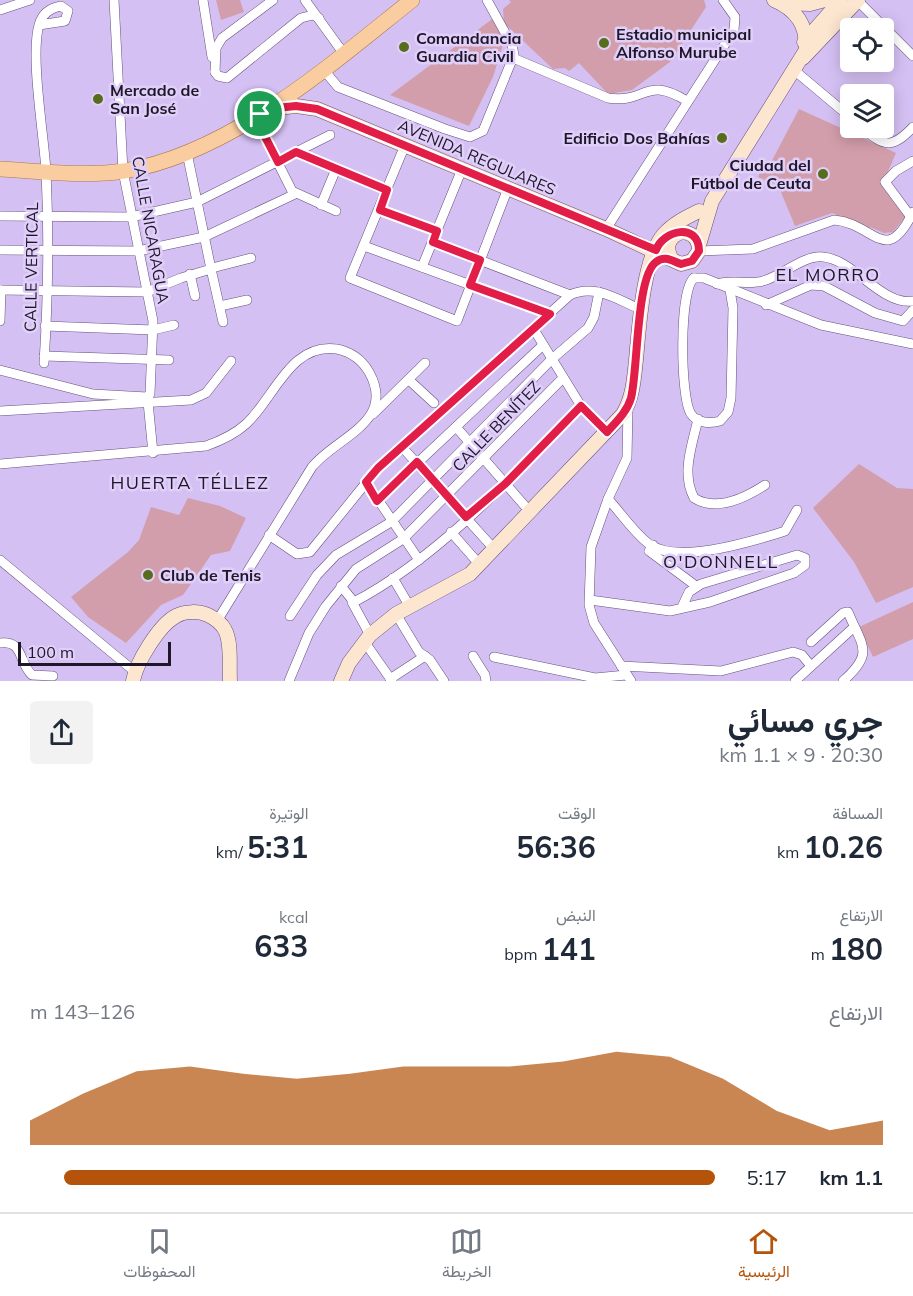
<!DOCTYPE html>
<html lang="ar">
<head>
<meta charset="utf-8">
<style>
	:root { --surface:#fff; --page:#f2f2f3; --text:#1f2937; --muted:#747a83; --line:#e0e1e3; --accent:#b45309 }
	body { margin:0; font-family:Mulish,Vazirmatn,sans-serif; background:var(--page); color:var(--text); direction:rtl; height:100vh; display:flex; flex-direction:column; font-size:22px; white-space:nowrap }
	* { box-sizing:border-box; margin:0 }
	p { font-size:20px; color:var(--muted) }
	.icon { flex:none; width:33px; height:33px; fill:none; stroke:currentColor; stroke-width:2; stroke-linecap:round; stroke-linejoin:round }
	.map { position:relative; height:681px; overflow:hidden; direction:ltr }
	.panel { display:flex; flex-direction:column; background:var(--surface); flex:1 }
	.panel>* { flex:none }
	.controls { position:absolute; left:840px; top:18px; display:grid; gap:12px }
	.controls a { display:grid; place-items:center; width:54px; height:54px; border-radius:6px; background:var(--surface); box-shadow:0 3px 15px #0003; font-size:30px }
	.scale { position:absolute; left:18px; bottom:15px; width:153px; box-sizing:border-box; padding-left:6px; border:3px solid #1e1629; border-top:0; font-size:16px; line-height:21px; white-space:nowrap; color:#1e1629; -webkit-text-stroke:4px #e0cff9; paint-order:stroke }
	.pin { position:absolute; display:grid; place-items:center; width:51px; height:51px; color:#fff; margin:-26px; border:3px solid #fff; border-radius:50%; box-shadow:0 2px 6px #0007 }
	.round { display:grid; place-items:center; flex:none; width:63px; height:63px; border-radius:6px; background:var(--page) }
	.overview { display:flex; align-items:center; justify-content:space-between; height:102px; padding:0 30px }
	h1 { font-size:33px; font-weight:700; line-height:45px }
	.stats { display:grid; grid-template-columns:repeat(3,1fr); gap:9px; height:102px; padding:6px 30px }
	.stats div { display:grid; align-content:center }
	.stats b { font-size:30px; font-weight:700 }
	.stats small { font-size:16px; font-weight:400 }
	.stats p { font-size:16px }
	.chart { height:168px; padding:12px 30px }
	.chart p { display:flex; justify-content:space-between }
	.chart svg { width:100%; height:108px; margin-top:6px; fill:var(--accent); opacity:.7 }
	ul { padding:0 30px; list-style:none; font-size:20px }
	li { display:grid; grid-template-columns:96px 72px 1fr; align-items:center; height:45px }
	li i { height:15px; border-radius:8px; background:var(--accent) }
	.tab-bar { display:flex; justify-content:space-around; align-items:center; height:84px; border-top:2px solid var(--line); background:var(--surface); font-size:16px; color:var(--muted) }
	.tab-bar a { display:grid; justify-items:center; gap:3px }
	.tab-bar .on { color:var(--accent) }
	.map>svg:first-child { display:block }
	.green { fill:#d39eab }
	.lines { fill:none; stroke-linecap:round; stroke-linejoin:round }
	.street-casing { stroke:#64517e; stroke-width:10 }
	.secondary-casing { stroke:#64517e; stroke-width:15 }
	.primary-casing { stroke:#ab774d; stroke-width:16 }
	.street { stroke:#fff; stroke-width:9 }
	.secondary { stroke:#fde6d0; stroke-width:14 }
	.primary { stroke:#facda0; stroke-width:15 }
	.route-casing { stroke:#fff; stroke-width:12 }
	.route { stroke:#e11d48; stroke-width:8 }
	.poi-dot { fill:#586d1c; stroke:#e0cff9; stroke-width:2 }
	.labels { text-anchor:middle; stroke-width:5; stroke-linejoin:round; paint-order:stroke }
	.poi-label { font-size:16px; font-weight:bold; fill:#1e1629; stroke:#e0cff9; text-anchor:start }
	.street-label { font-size:16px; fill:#1e1629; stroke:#e0cff9 }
	.neighbourhood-label { font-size:18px; letter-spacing:1.5px; fill:#1e1629; stroke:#e0cff9 }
</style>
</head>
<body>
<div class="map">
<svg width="913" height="681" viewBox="0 0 913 681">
	<rect width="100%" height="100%" fill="#d5c0f3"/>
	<g class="green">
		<polygon points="216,0 240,0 244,12 221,20"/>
		<polygon points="509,0 704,0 706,7 670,62 632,90 608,94 579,63 569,71 565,68 553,69 504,23 503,9 511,2"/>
		<polygon points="495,17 503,45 493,77 469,126 390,95"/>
		<polygon points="799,109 896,153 883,183 907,215 893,232 884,233 870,227 869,229 832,213 795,226 778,185 758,177 762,168 767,170"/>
		<polygon points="859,464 897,488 913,489 913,587 876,603 854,562 813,508"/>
		<polygon points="188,498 220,506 246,518 230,551 211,555 183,595 161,605 126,643 88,617 71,597 128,552 139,540 151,507 179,515"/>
		<polygon points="913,602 913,639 873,657 859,627"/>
	</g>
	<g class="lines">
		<g class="street-casing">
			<g id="street">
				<polyline points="203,0 212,57"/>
				<polyline points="305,0 344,54"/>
				<polyline points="858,1 913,56"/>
				<polyline points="0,10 30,0"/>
				<path d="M 39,25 L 65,21 L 68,11 L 61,6 C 50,8 42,14 39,25 C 30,56 44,136 46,171 C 49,234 48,300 44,363"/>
				<path d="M 513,58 L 608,98 C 647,104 644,75 687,101"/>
				<polyline points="323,69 338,87 445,129 470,137 483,131 514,55 512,45 487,0"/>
				<polyline points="794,70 850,117"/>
				<polyline points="215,72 218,76 227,78 301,18 313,15 319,18"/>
				<polyline points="215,72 216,48 222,38 273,0"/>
				<polyline points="255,117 292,191 336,211"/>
				<path d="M 862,128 C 885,147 892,149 913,127"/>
				<polyline points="405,145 350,278 457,321 508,188"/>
				<polyline points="296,152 387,191"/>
				<polyline points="321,205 336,169"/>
				<polyline points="380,210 437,231"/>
				<polyline points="0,216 131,217 197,202 330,135"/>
				<polyline points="911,217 885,182 896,171 913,161"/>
				<polyline points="606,229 734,30 735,17 723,0"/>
				<polyline points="433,242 570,295"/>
				<polyline points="364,246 550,314"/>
				<polyline points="0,250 138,251 204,237 295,194"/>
				<path d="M 699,251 L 753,249 L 834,220 C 874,223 886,268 913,212"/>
				<polyline points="422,267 462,169"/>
				<polyline points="212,268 251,258"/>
				<polyline points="211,269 223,322"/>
				<polyline points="190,274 195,296"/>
				<path d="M 694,278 C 679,289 680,398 691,414 C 697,423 710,424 720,421 L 728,412 L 731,398 L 733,308 L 730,290"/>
				<polyline points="694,278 704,278 821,325 913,344"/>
				<path d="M 717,284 C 732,279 748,285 763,281 C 782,276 803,255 823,257 C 853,259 882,306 913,301"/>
				<polyline points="0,290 147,292 181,278 211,269 187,153"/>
				<polyline points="766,305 811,285 824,286 875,313 903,321 913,310"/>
				<polyline points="220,306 247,300"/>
				<polyline points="0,321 1,290"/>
				<polyline points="45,326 153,330 174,325"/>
				<polyline points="533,328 581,406 607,432"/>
				<polyline points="44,356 169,360"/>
				<polyline points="0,370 93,394 147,397 150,394 153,321 123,171 114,0"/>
				<polyline points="409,380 434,403"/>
				<polyline points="148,402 153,453"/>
				<polyline points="628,408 627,458 608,499 591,547 589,605 594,623 631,681"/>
				<polyline points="0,411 191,400 206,393 231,361"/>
				<polyline points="373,414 425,363"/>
				<path d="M 698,419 C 692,446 681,473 694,498 C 716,512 745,498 765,485"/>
				<polyline points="456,427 531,513"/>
				<polyline points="402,447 495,550"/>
				<path d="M 0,464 L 206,446 C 220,441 234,435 246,424 C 274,399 290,342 337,349 C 351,352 362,360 369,372 C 397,422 336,437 312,467 L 217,621"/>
				<polyline points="366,482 419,560"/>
				<path d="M 608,499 C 621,513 634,533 649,544 C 677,564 746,543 776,534 L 785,531 L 797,510"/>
				<polyline points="377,501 543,345"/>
				<polyline points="451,532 480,565"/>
				<path d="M 269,535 L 297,554 L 310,552 L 378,468 L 570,295 C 594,283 618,300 640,309"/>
				<polyline points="653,545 649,551 696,586"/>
				<polyline points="0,560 134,671"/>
				<polyline points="393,578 410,607"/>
				<path d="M 341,586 L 354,602 C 438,558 515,474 581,406"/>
				<polyline points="590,600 670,611 710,602 794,573 805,565 805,558 797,555 701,584 689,592 682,607"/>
				<polyline points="352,602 370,635"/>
				<polyline points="396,614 419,652 430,660 444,681"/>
				<polyline points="290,616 317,575 336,555 391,522 552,359 588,328 594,317 599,292"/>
				<polyline points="364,641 392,681"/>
				<path d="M 811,642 L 843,613 L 848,612 C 862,646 875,653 843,681"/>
				<path d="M 0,643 C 24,640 18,662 32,675 L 53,676"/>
				<polyline points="473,656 485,675 486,681"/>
				<polyline points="494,657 595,678 626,675"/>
				<polyline points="621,666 721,671 793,652 802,655 811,666"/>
				<polyline points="390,679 425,656"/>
				<polyline points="289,681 309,633 326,606 356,569 403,539 563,378"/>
				<polyline points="795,681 853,628"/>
			</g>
		</g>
		<g class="secondary-casing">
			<g id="secondary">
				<polyline points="782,3 810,4 825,0"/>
				<polyline points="804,42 841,0"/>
				<polyline points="803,58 858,0"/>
				<path d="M 268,109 L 296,106 L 317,109 L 606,229 L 681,264 L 692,261 L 699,251 C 699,239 693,233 682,232 C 669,236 665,246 671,258"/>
				<path d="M 699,245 L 712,201 L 806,50 C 807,25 797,10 774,0"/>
				<path d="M 133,681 C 136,663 159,625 176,616 C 185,611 198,611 208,615 C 214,618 222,624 225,630 C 232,643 229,666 230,681"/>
				<path d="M 341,681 L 349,663 L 370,635 L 396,614 L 470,574 L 623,414 C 633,397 634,379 636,360 C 639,328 643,257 664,234 C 674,223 687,217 699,211"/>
			</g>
		</g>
		<g class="primary-casing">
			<path id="primary" d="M 0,169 C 40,171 83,177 124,171 C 230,154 330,65 412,0"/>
		</g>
		<use href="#street" class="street"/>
		<use href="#secondary" class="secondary"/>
		<use href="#primary" class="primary"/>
	</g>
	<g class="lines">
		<g class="route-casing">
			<path id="route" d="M 296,106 L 317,109 L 656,250 C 663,230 699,222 699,251 L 692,261 L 681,264 C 672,261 665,255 656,262 C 636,276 638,371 631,398 C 627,412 616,422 607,432 L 581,406 L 505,484 L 466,517 L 417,462 L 377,501 L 366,482 L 378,468 L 550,314 L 470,285 L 480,260 L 433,242 L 437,231 L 380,210 L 387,190 L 296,152 L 278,162 L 255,117 L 266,109 Z"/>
		</g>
		<use href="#route" class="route"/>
	</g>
	<g class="poi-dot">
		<circle cx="604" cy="43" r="6"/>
		<circle cx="404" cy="47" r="6"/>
		<circle cx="98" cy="99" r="6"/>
		<circle cx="722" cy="138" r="6"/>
		<circle cx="823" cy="174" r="6"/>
		<circle cx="148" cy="575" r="6"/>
	</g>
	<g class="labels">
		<g class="poi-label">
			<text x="616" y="40">Estadio municipal<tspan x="616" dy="18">Alfonso Murube</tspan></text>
			<text x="416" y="44">Comandancia<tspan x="416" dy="18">Guardia Civil</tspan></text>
			<text x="110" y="96">Mercado de<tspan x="110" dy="18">San José</tspan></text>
			<text x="710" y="144" text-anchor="end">Edificio Dos Bahías</text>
			<text x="811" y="171" text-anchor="end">Ciudad del<tspan x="811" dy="18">Fútbol de Ceuta</tspan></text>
			<text x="160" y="581">Club de Tenis</text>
		</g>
		<g class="street-label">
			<text transform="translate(477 157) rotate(23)" y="6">AVENIDA REGULARES</text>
			<text transform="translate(151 230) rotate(80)" y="6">CALLE NICARAGUA</text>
			<text transform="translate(31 267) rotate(-89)" y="6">CALLE VERTICAL</text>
			<text transform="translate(496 426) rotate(-46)" y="6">CALLE BENÍTEZ</text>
		</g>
		<g class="neighbourhood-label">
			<text x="828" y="281">EL MORRO</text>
			<text x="190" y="489">HUERTA TÉLLEZ</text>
			<text x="721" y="568">O'DONNELL</text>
		</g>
	</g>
</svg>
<div class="controls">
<a><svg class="icon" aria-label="locate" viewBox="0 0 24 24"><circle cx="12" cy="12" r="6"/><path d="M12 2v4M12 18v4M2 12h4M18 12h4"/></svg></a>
<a><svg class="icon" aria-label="layers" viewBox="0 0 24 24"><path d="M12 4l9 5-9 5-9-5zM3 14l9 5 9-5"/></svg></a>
</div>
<div class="scale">100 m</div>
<div class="pin" style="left:260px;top:114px;background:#1e9e55"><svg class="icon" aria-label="arrive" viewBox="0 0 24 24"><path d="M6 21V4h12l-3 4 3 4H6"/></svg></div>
</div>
<section class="panel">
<div class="overview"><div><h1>جري مسائي</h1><p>20:30 · 9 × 1.1 km</p></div><a class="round"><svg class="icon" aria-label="share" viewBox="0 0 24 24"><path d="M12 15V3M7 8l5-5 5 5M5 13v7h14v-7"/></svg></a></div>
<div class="stats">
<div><p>المسافة</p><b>10.26<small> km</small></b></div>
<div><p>الوقت</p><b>56:36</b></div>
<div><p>الوتيرة</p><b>5:31<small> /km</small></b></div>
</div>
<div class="stats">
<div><p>الارتفاع</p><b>180<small> m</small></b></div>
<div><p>النبض</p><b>141<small> bpm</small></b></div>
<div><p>kcal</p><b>633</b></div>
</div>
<div class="chart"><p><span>الارتفاع</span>126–143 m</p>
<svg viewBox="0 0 160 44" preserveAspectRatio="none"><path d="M0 44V34L10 23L20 14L30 12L40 15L50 17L60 15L70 12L80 12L90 12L100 10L110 6L120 8L130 17L140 30L150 38L160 34V44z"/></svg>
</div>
<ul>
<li><b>1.1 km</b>5:17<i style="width:95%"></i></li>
</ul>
</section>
<nav class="tab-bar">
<a class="on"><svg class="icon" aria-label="home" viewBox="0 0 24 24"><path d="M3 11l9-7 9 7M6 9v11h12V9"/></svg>الرئيسية</a>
<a><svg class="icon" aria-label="map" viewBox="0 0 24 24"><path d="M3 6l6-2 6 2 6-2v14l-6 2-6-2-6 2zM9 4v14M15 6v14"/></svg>الخريطة</a>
<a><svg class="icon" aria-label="saved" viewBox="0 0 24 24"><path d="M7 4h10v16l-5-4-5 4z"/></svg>المحفوظات</a>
</nav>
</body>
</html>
